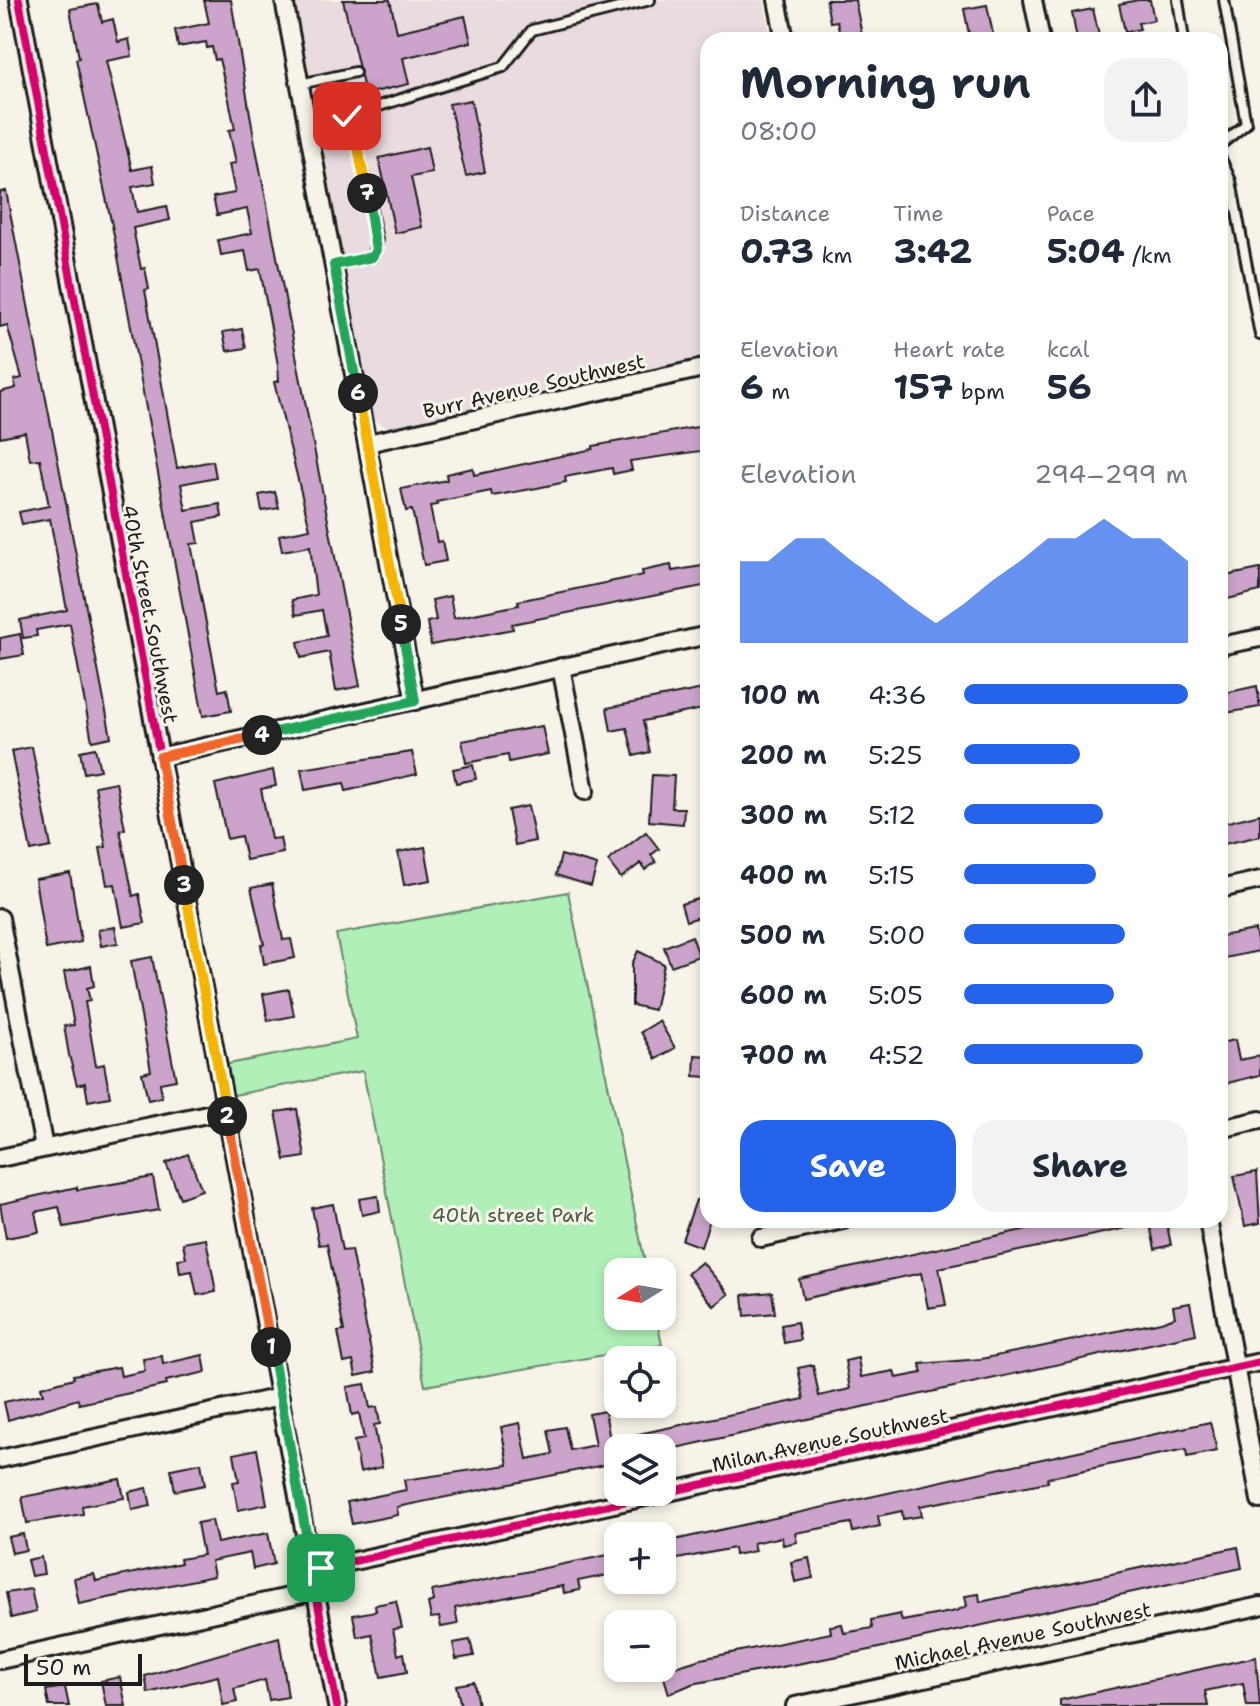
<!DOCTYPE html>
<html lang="en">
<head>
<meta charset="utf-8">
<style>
	:root { --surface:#fff; --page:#f2f2f3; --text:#1f2937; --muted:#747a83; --accent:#2563eb }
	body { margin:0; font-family:"Shantell Sans",sans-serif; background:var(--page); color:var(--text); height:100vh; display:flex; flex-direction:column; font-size:30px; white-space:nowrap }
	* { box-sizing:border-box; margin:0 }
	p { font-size:26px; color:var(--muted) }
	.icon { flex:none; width:44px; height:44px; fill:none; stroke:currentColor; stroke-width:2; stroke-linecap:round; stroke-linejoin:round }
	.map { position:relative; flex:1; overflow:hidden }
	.side { position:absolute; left:700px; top:32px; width:528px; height:1196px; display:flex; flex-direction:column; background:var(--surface); border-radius:24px; box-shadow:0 4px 12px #0003 }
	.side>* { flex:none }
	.needle { width:52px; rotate:259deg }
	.tools { position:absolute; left:604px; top:1258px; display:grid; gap:16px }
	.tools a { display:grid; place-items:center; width:72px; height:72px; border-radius:16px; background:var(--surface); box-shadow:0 4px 12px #0003; font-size:40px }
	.scale { position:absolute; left:24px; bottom:20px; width:118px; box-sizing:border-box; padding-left:8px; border:4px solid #1c1c1c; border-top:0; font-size:22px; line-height:28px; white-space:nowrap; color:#1c1c1c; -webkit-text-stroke:6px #f7f3e8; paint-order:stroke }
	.pin { position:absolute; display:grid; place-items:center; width:68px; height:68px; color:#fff; margin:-34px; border-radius:16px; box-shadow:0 4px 12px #0006 }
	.km { position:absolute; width:40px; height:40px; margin:-20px; border-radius:50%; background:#222; color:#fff; font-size:22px; line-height:40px; text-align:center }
	.round { display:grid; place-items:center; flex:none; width:84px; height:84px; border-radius:24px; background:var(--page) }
	.headline { display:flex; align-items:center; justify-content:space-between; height:136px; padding:0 40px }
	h1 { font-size:44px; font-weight:700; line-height:60px }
	.figures { display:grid; grid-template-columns:repeat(3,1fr); gap:12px; height:136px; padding:8px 40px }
	.figures div { display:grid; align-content:center }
	.figures b { font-size:34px; font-weight:700 }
	.figures small { font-size:22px; font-weight:400 }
	.figures p { font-size:22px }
	.chart { height:224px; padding:16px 40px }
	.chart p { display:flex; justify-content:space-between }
	.chart svg { width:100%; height:144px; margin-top:8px; fill:var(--accent); opacity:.7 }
	.action { display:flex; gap:16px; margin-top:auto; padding:16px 40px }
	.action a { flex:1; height:92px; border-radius:24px; background:var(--accent); color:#fff; font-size:32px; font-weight:700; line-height:92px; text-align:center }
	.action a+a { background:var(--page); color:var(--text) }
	ul { padding:0 40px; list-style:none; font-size:26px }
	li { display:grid; grid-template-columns:128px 96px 1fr; align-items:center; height:60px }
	li i { height:20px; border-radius:10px; background:var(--accent) }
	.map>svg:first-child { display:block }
	.built { fill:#eadbdf }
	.green { fill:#b0f0b8; stroke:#66866a; stroke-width:2 }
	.building { fill:#cca4cb; stroke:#1c1c1c; stroke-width:2 }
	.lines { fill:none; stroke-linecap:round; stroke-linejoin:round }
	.service-casing { stroke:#1c1c1c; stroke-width:14 }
	.minor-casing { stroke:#1c1c1c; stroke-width:22 }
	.service { stroke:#f7f3e8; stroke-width:8 }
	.minor { stroke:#f7f3e8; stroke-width:16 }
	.cycleway-casing { stroke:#f7f3e8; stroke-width:13 }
	.cycleway { stroke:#d6006c; stroke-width:8 }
	.split-1-casing { stroke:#fff; stroke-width:16 }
	.split-2-casing { stroke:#fff; stroke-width:16 }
	.split-3-casing { stroke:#fff; stroke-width:16 }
	.split-4-casing { stroke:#fff; stroke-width:16 }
	.split-5-casing { stroke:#fff; stroke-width:16 }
	.split-6-casing { stroke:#fff; stroke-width:16 }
	.split-7-casing { stroke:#fff; stroke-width:16 }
	.split-8-casing { stroke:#fff; stroke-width:16 }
	.split-1 { stroke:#22a559; stroke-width:10 }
	.split-2 { stroke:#f0652b; stroke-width:10 }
	.split-3 { stroke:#f5b400; stroke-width:10 }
	.split-4 { stroke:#f0652b; stroke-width:10 }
	.split-5 { stroke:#22a559; stroke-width:10 }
	.split-6 { stroke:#f5b400; stroke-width:10 }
	.split-7 { stroke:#22a559; stroke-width:10 }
	.split-8 { stroke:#f5b400; stroke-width:10 }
	.labels { text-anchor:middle; stroke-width:6; stroke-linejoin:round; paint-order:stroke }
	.street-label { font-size:20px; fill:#1c1c1c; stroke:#f7f3e8 }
	.park-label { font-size:20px; fill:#485c4b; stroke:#f7f3e8 }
</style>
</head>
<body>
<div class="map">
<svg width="1260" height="1706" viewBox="0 0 1260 1706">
	<rect width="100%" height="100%" fill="#f7f3e8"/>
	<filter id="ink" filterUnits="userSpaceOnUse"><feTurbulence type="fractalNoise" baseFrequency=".0125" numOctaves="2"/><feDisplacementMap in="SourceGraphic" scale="16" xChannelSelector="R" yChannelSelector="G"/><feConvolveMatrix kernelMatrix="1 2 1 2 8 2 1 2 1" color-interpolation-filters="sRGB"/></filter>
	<g filter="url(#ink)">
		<polygon class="built" points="292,0 764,0 771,40 708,40 708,359 388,428 373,419"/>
		<polygon class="green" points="568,892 647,1272 618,1272 618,1316 656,1316 662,1345 425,1386 363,1071 228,1096 218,1066 357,1039 336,934"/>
		<g class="building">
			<polygon points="204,0 231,0 254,138 360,686 336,691 329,652 301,658 298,642 327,636 322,610 296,615 292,600 316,595 310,546 282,551 279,535 310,529 274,382 279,381 278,365 260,269 249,271 245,251 221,255 218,240 252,233 247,209 217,215 213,197 235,193 229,164 236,163 229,130 235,129 229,100 219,59 215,60 212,47 207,48 206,42 178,47 175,30 209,23"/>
			<polygon points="343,0 390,0 397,32 465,16 471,42 403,58 409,84 365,94"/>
			<polygon points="826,0 855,0 863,40 841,40 837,21 830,22"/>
			<polygon points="1138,0 1150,0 1154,20 1138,23 1140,29 1125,32 1119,4"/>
			<polygon points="98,4 102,22 113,19 118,42 129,39 132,56 106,61 132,170 152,166 155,183 132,187 137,212 167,206 170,220 133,228 141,269 145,268 149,289 145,290 177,468 213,461 216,477 181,484 186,510 220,504 222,517 195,522 199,543 191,544 219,691 227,689 231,711 203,716 113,230 76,59 79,58 70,9"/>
			<polygon points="987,5 993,34 970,39 964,9"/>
			<polygon points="1093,9 1100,40 1077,40 1072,13"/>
			<polygon points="471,100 485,172 466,176 449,104"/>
			<polygon points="427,147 432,173 411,177 422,227 395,233 379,158"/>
			<polygon points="6,191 111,737 92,741 70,624 36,630 37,636 23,638 20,620 67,610 50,519 22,524 19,512 49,506 40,459 30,460 25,432 0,437 0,392 16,388 14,380 22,378 7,325 0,327 0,192"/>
			<polygon points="242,329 246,348 227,351 223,332"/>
			<polygon points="708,425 708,450 630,461 632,470 613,474 612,468 565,477 566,482 537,488 492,496 491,491 436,502 437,505 430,506 437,542 442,541 446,561 424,565 412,510 406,511 401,489 447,480 446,474 473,468 474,475 593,449 593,446"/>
			<polygon points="275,492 279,508 262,511 259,495"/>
			<polygon points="671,565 672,571 708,565 708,585 512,624 513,629 431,645 427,622 436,620 432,600 450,596 454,618 519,605 518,601 643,575 642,571"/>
			<polygon points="1260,569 1260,591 1220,601 1220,577"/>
			<polygon points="20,634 24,655 0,659 0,638"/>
			<polygon points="1257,686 1260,707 1220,714 1220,694"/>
			<polygon points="708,688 708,708 643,721 650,752 634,756 627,728 611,731 607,708"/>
			<polygon points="542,726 548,754 509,762 508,755 466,763 462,741"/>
			<polygon points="32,747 51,847 31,851 11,751"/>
			<polygon points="95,748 100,770 84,773 80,751"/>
			<polygon points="412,752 417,774 346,791 344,783 305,790 301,769"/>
			<polygon points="473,765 476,779 456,783 453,769"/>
			<polygon points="273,770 276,786 261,789 271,839 280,838 283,853 246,860 241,836 227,839 215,784"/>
			<polygon points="652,775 674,776 672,808 684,808 683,824 649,821"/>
			<polygon points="116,782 125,829 120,830 133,896 139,894 145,923 123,927 115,884 107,885 100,848 106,847 95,786"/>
			<polygon points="528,806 535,841 515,845 508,810"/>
			<polygon points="1260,814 1260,836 1220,845 1220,824"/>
			<polygon points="646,832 659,849 651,855 656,862 645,870 641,863 621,878 608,861"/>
			<polygon points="425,847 431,880 404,885 398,852"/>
			<polygon points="561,855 597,865 591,886 556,875"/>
			<polygon points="70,873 81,942 46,949 35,879"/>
			<polygon points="272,884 283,940 291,939 295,958 264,964 261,945 264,944 251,888"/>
			<polygon points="698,899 703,916 686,921 681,904"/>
			<polygon points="115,927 118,943 101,946 98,930"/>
			<polygon points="1255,930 1259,951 1220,959 1220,936"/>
			<polygon points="692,936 699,956 671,966 664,947"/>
			<polygon points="638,951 664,964 654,1010 632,1005 632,964"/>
			<polygon points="152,957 176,1080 160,1083 162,1097 148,1100 142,1073 151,1071 131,961"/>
			<polygon points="91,966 94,986 87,988 90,1001 85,1002 96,1066 104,1064 110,1097 88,1101 85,1083 77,1085 69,1055 64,1026 74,1025 64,972"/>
			<polygon points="289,989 294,1016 268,1021 263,994"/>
			<polygon points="659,1021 675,1048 656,1059 641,1032"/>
			<polygon points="1235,1040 1239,1060 1260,1056 1260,1075 1220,1085 1220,1043"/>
			<polygon points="695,1055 708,1056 708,1077 694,1076"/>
			<polygon points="297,1109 305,1157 285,1160 276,1112"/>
			<polygon points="188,1154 202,1190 180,1198 166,1163"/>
			<polygon points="1257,1172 1260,1223 1245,1226 1234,1176"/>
			<polygon points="153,1177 159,1210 64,1227 59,1207 35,1212 39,1232 6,1238 0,1204 77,1187 77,1190"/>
			<polygon points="378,1196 380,1211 362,1215 359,1199"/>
			<polygon points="696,1200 708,1204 710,1220 701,1247 682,1240"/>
			<polygon points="333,1204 342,1251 351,1250 375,1372 356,1376 353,1361 344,1363 338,1332 344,1331 327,1244 319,1245 312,1208"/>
			<polygon points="1068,1220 1135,1220 1136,1226 939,1268 946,1305 928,1308 921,1273 803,1299 799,1279"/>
			<polygon points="1149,1220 1166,1220 1171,1245 1155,1249"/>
			<polygon points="206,1239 216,1292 197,1295 192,1271 180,1273 178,1259 186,1258 183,1243"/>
			<polygon points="702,1262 729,1294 714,1306 687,1274"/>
			<polygon points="772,1292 775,1313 745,1316 743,1295"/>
			<polygon points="1190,1303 1196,1334 662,1451 605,1448 609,1464 397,1507 398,1515 352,1524 347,1502 406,1490 404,1480 508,1465 501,1427 520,1423 527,1459 553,1454 548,1430 565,1427 570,1450 595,1445 589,1414 605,1411 610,1440 804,1399 798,1368 813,1365 819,1396 850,1389 845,1361 858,1358 861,1377 894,1371 896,1378 922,1373 920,1364 981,1359 1161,1322 1175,1317 1173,1306"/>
			<polygon points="797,1322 800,1340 784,1343 781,1325"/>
			<polygon points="203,1355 206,1372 166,1381 167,1385 79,1404 78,1399 8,1420 4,1402 43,1394 41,1387 74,1378 73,1375 119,1367 121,1376 145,1371 143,1359 162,1356 163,1364"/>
			<polygon points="365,1384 370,1408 377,1407 380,1424 374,1425 382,1467 360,1472 354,1441 364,1439 359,1413 352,1415 347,1387"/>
			<polygon points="1210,1422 1217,1451 1187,1457 1186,1449 1132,1460 1047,1478 1048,1482 920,1506 922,1516 903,1519 902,1511 878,1516 880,1526 853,1532 851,1523 795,1533 797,1542 783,1545 782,1537 753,1543 755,1551 735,1555 734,1548 662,1562 662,1543 679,1539"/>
			<polygon points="257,1449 267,1504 238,1510 233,1482 239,1481 234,1454"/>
			<polygon points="201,1463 205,1485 175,1491 171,1469"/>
			<polygon points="120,1479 124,1498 82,1506 83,1514 27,1523 22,1497"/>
			<polygon points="147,1488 151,1506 132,1510 129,1492"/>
			<polygon points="212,1520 217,1543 268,1533 274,1564 253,1569 250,1553 211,1561 214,1576 79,1604 74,1578 94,1574 96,1581 181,1563 180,1559 203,1555 197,1523"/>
			<polygon points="23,1534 26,1550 12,1553 8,1537"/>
			<polygon points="1238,1547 1242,1568 865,1651 692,1684 669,1694 662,1671 701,1659 831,1633 830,1626 842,1624 844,1633 872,1628 871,1620 900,1614 902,1621 956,1611 967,1606 965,1596 979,1594 980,1602"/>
			<polygon points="618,1553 618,1573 578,1581 580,1590 564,1593 563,1586 556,1587 455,1608 458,1624 441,1627 439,1617 431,1618 428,1603 434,1601 432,1591"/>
			<polygon points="41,1557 44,1574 31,1576 27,1560"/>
			<polygon points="809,1558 813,1578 795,1582 791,1562"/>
			<polygon points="31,1589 36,1612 11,1618 6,1593"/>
			<polygon points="396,1601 402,1628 393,1629 398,1655 404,1653 407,1672 381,1677 372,1634 357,1637 353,1615 376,1611 375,1605"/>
			<polygon points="279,1637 288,1697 269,1700 265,1680 234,1689 237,1702 223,1705 218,1676 148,1693 145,1676"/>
			<polygon points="470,1640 474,1656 456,1659 453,1643"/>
			<polygon points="1256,1657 1260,1706 1247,1706 1243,1683 1205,1691 1208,1706 1060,1706 1060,1700"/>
			<polygon points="120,1677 126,1706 106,1706 101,1681"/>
			<polygon points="474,1682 478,1706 461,1706 456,1685"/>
			<polygon points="65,1687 69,1706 49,1706 46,1690"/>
		</g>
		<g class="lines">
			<g class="service-casing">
				<g id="service">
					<polyline points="1178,0 1184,40"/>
					<polyline points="300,84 355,72"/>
					<polyline points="347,116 503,67 532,30 650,0"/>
					<polyline points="307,120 347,116 354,126 377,240 372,257 334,265"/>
					<polyline points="1220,145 1246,124 1224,0"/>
					<polyline points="1220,157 1231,181 1260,335"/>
				</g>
			</g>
			<g class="minor-casing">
				<g id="minor">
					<polyline points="19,0 337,1706"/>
					<polyline points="284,0 415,701"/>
					<polyline points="777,0 785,40"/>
					<polyline points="1033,0 1041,40"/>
					<polyline points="368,443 708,367"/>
					<polyline points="1220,646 1260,638"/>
					<polyline points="561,667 585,791"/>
					<polyline points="160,757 708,635"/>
					<polyline points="1220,889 1260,880"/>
					<polyline points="0,918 44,1148"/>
					<polyline points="1220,1129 1260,1120"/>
					<polyline points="0,1158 226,1110"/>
					<polyline points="1208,1220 1260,1500"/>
					<polyline points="761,1238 843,1220"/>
					<polyline points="0,1459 280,1397"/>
					<polyline points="313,1570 1260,1362"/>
					<polyline points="0,1660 316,1591"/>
					<polyline points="795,1706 1260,1606"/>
				</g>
			</g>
			<use href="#service" class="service"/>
			<use href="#minor" class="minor"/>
			<g class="cycleway-casing">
				<g id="cycleway">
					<polyline points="19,0 337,1706"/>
					<polyline points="313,1570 1260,1362"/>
				</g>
			</g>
			<use href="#cycleway" class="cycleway"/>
		</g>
	</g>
	<g class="lines" filter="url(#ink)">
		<g class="split-1-casing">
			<polyline id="split-1" points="271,1347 313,1570 321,1568"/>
		</g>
		<g class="split-2-casing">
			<polyline id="split-2" points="227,1116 271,1347"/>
		</g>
		<g class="split-3-casing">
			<polyline id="split-3" points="184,885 227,1116"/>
		</g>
		<g class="split-4-casing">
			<polyline id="split-4" points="184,885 160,757 262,735"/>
		</g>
		<g class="split-5-casing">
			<polyline id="split-5" points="262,735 415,701 401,624"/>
		</g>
		<g class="split-6-casing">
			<polyline id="split-6" points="358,393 401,624"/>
		</g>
		<g class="split-7-casing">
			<polyline id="split-7" points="358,393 334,265 372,257 376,250 367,193"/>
		</g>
		<g class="split-8-casing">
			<polyline id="split-8" points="347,116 354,126 367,193"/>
		</g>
		<use href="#split-1" class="split-1"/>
		<use href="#split-2" class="split-2"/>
		<use href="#split-3" class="split-3"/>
		<use href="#split-4" class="split-4"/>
		<use href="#split-5" class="split-5"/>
		<use href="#split-6" class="split-6"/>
		<use href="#split-7" class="split-7"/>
		<use href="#split-8" class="split-8"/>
	</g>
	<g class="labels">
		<g class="street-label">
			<text transform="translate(534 386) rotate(-13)" y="7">Burr Avenue Southwest</text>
			<text transform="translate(150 614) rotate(79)" y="7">40th Street Southwest</text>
			<text transform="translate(830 1440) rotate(-12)" y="7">Milan Avenue Southwest</text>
			<text transform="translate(1023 1636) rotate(-12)" y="7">Michael Avenue Southwest</text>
		</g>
		<g class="park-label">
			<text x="513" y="1222">40th street Park</text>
		</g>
	</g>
</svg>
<div class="tools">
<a><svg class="needle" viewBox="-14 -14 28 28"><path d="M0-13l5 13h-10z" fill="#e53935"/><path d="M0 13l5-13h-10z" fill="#747a83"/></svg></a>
<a><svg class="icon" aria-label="locate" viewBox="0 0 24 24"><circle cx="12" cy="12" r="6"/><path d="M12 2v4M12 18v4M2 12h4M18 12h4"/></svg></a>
<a><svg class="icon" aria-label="layers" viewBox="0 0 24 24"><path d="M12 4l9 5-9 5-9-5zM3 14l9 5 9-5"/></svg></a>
<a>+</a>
<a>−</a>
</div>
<div class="scale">50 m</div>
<div class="pin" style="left:321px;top:1568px;background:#1e9e55"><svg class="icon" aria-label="arrive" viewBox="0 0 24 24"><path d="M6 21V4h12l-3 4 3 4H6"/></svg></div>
<div class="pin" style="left:347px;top:116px;background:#d93025"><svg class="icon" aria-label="check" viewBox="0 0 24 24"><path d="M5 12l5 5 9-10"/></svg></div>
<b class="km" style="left:271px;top:1347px">1</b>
<b class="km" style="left:227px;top:1116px">2</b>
<b class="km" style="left:184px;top:885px">3</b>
<b class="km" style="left:262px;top:735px">4</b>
<b class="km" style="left:401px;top:624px">5</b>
<b class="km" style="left:358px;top:393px">6</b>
<b class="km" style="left:367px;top:193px">7</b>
<section class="side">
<div class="headline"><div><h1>Morning run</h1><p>08:00</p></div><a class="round"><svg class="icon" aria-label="share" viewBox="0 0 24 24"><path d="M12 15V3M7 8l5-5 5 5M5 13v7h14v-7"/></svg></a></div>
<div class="figures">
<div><p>Distance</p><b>0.73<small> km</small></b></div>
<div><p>Time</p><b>3:42</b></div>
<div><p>Pace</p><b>5:04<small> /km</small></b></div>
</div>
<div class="figures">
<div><p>Elevation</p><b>6<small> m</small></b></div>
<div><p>Heart rate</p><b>157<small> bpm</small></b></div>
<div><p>kcal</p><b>56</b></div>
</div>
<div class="chart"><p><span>Elevation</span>294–299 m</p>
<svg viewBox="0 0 160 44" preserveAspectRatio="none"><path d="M0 44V19L10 19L20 12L30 12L40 19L50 25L60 32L70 38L80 32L90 25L100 19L110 12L120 12L130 6L140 12L150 12L160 19V44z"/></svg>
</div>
<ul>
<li><b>100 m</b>4:36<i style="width:100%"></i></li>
<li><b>200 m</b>5:25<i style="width:52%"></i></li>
<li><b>300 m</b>5:12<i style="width:62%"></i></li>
<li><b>400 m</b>5:15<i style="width:59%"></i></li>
<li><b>500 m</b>5:00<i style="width:72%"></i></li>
<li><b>600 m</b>5:05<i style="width:67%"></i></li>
<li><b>700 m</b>4:52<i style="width:80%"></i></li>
</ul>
<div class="action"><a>Save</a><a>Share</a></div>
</section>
</div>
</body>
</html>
